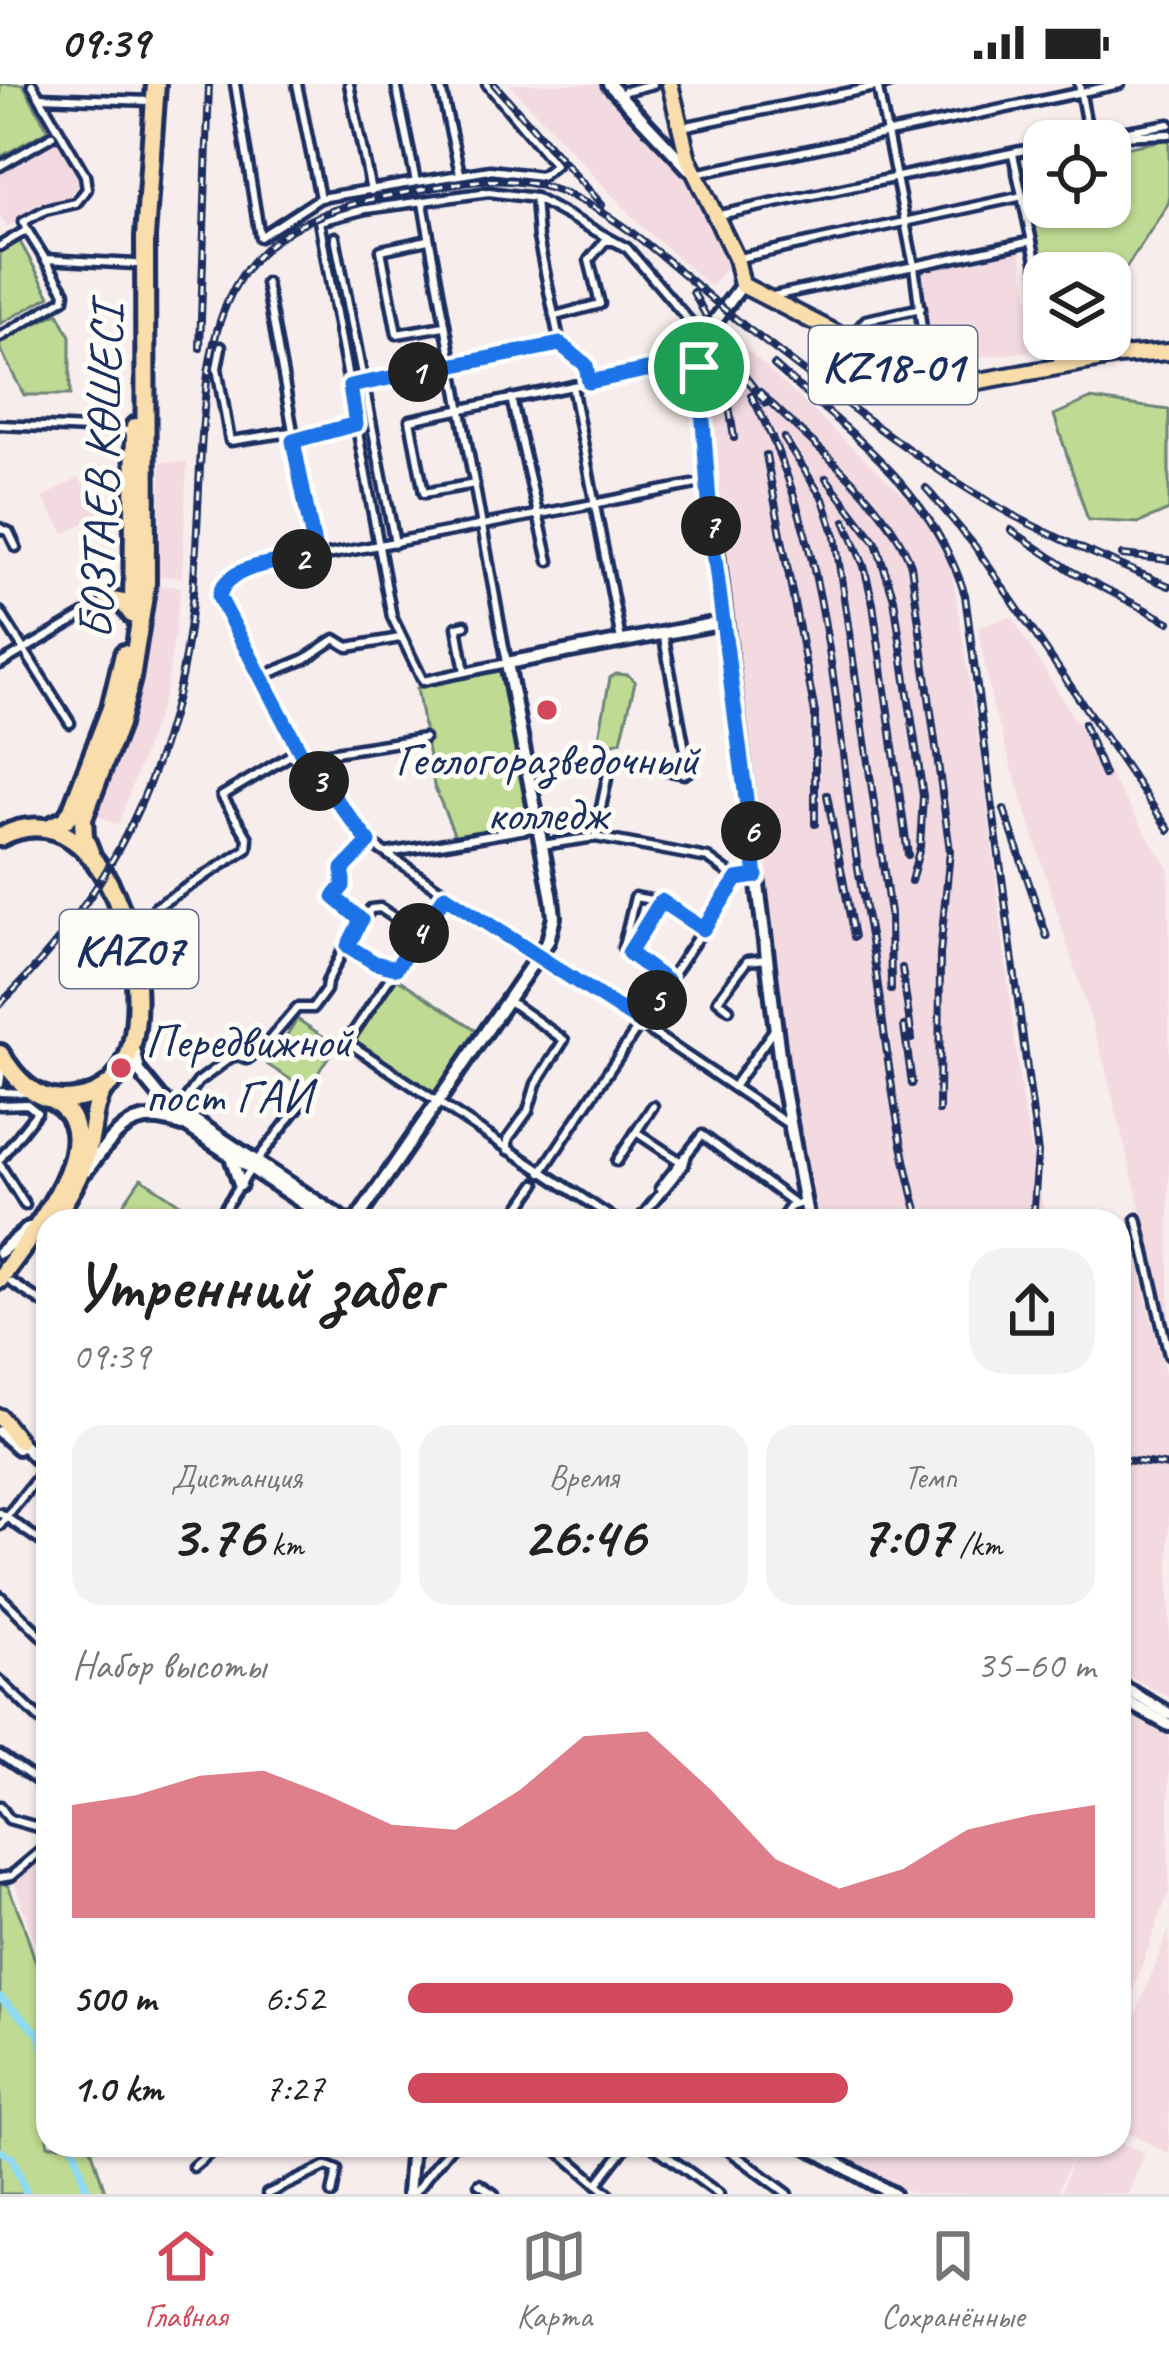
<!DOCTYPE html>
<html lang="ru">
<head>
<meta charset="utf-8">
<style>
	:root { --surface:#fff; --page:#f2f2f2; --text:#222; --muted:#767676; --line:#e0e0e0; --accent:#d1495b }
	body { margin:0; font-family:Caveat,sans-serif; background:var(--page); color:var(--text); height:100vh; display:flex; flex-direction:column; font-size:45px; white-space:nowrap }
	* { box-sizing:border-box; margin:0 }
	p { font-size:39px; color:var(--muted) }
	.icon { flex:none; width:66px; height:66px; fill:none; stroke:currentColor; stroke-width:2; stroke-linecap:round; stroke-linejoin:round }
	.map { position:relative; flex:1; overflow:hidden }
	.details { position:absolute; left:36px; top:1125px; width:1095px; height:948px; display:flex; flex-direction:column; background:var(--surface); border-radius:36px; box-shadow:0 3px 9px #0004 }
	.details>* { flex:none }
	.tools { position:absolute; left:1023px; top:36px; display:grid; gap:24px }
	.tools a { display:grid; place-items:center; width:108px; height:108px; border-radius:24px; background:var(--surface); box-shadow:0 3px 9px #0004; font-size:60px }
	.pin { position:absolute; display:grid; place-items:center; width:102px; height:102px; color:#fff; margin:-51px; border:6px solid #fff; border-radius:50%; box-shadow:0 3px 12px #0007 }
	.km { position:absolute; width:60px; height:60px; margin:-30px; border-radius:50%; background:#222; color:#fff; font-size:33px; line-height:60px; text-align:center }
	.round { display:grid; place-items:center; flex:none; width:126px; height:126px; border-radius:36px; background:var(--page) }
	.head { display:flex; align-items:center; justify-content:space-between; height:204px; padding:0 36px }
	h1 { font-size:66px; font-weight:700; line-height:90px }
	.figures { display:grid; grid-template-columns:repeat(3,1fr); gap:18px; height:204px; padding:12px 36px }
	.figures div { display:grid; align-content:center; border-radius:30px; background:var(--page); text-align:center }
	.figures b { font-size:60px; font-weight:700 }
	.figures small { font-size:33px; font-weight:400 }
	.figures p { font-size:33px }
	.chart { height:336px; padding:24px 36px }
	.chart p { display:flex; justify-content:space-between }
	.chart svg { width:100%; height:216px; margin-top:12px; fill:var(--accent); opacity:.7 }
	ul { padding:0 36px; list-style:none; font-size:39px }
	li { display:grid; grid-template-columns:192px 144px 1fr; align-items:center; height:90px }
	li i { height:30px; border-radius:15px; background:var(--accent) }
	.status { display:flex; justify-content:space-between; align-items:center; height:84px; padding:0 60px; background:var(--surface); direction:ltr }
	.status svg { height:33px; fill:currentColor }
	.tab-bar { display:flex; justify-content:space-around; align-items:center; height:168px; border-top:3px solid var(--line); background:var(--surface); font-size:33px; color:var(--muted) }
	.tab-bar a { display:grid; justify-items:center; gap:6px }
	.tab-bar .selected { color:var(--accent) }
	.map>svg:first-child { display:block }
	.built { fill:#f3dae1 }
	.green { fill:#bfda92; stroke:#6d8478; stroke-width:3 }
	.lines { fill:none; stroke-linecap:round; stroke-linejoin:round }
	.river { stroke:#90daf1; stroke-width:8 }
	.street-casing { stroke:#1b2f5e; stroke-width:15 }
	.secondary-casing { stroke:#1b2f5e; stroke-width:20 }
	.primary-casing { stroke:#1b2f5e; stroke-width:22 }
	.highway-casing { stroke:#1b2f5e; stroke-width:26 }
	.street { stroke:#fdfcf7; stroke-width:6 }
	.secondary { stroke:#fdfcf7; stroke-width:10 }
	.primary { stroke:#f9ddab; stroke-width:14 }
	.highway { stroke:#f9ddab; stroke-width:16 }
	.rail-casing { stroke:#1b2f5e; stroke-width:8 }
	.rail { stroke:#fdfcf7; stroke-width:3; stroke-dasharray:9; stroke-linecap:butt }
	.route-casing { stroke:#fff; stroke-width:24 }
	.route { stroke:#1a73e8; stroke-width:15 }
	.poi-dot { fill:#d1495b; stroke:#fdfcf7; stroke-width:4.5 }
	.labels { text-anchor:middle; stroke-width:10; stroke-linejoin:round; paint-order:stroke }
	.shield { fill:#fdfcf7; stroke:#5f6c8c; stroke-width:3 }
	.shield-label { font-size:45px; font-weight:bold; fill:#1b2f5e }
	.street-label { font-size:48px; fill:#1b2f5e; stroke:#fdfcf7 }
	.poi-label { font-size:48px; fill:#1b2f5e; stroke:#fdfcf7 }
</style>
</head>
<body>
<div class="status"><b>09:39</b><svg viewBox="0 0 49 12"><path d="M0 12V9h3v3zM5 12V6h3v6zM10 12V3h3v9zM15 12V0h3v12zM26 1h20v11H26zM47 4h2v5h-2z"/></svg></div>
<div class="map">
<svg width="1169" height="2110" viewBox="0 0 1169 2110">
	<rect width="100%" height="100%" fill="#f8eded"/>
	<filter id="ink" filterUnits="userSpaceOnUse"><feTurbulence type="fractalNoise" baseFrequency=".00833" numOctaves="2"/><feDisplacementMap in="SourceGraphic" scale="24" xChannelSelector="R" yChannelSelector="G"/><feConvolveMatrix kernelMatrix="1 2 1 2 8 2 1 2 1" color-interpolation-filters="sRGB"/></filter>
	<g filter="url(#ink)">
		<g class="built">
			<polygon points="509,0 601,0 687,94 728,181 711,203 641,142"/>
			<polygon points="54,52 83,95 65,118 40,124 7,143 0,132 0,84"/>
			<polygon points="1020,165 1038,267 930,277 919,187"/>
			<polygon points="727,247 919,425 950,474 982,678 1022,1017 1046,1137 812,1137 758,769 731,538 707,263"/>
			<polygon points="161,378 187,378 182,494 159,492"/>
			<polygon points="79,393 100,430 64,450 43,414"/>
			<polygon points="159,501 181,503 166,608 118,741 94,730 141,601"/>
			<polygon points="1011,532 1169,786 1169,1239 1102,972 993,623 978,544"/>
			<polygon points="1129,1142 1169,1306 1169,1613 1119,1587 1119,1144"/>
			<polygon points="1119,1622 1169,1651 1169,1808 1119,1943"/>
			<polygon points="48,1765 48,1898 12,1791"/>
			<polygon points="1169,1846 1169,2070 1119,2044 1119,1973"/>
			<polygon points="1119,2058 1145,2069 1128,2110 1061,2110 1075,2065 1057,2110 915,2110 876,2093 826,2061"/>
		</g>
		<g class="green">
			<polygon points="0,0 23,0 48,46 0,73"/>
			<polygon points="1169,55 1169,118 1110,209 1110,189 1044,189 1044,212 1020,85 1044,80 1044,123 1110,123 1110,67"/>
			<polygon points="18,154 50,212 0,240 0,164"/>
			<polygon points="58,229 70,252 70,311 24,311 0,265 0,257"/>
			<polygon points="1090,315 1169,326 1169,426 1139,439 1088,436 1054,331"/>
			<polygon points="500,587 530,730 458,759 434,702 417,604"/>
			<polygon points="616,590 628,591 635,598 621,657 610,660 599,653 610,594"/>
			<polygon points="395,893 478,947 436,1011 353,957"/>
			<polygon points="297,935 336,961 307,1006 268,981"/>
			<polygon points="141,1094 186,1124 177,1137 121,1137 115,1132"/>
			<polygon points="0,1797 8,1802 22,1836 48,1916 48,2061 90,2061 106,2110 0,2110"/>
		</g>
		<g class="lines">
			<g class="river">
				<polyline points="0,1913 39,1950 48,1979"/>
				<polyline points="73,2061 88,2110"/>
				<polyline points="0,2067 12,2073 27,2110"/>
			</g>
			<g class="street-casing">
				<g id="street">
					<polyline points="235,0 260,153 320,114 490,86 541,92 555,81 487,0"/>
					<polyline points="297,0 320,114"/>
					<polyline points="349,0 371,107"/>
					<polyline points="396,0 416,98"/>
					<polyline points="440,0 460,89"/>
					<polyline points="877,0 914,182 928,292"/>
					<polyline points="1079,0 1089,53 1169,50"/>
					<polyline points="625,7 653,0"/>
					<polyline points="40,13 150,17"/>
					<polyline points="682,43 889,0"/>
					<polyline points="1121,48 1169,40"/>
					<polyline points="1070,57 1090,53"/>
					<polyline points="1013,70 1044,213"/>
					<polyline points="0,82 52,52"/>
					<polyline points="695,90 1120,0"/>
					<polyline points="535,114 538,154 560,260 587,281 589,298"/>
					<polyline points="423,119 507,579 423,597 392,533 319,137 366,125 489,108 535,114 627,164 702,252"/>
					<polyline points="719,131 1044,62"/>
					<polyline points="27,146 23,138 45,126 76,119 87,105 85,91 32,0"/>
					<polyline points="335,153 395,459"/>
					<polyline points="428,156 381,166 397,250 444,242"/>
					<polyline points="0,162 27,146 45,175 135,180"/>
					<polyline points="739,174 1023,112"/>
					<polyline points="266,199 316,473"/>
					<polyline points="773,212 1032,157"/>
					<polyline points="555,232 600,220 589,176 605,157 612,157"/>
					<polyline points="0,253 64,215 65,208 45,175"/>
					<polyline points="850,254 866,236 921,224"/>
					<polyline points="1053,255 1059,281"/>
					<polyline points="221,263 217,284 230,357 291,348"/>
					<polyline points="350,302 560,260"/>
					<polyline points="572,302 621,556"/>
					<polyline points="511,314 549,477"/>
					<polyline points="0,341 134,347"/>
					<polyline points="293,357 356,340"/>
					<polyline points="707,398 254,485 228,495 219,513 303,673 369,758 788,1040"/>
					<polyline points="475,400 424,409 410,336 645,287 699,283"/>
					<polyline points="0,444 9,448 16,463"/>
					<polyline points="0,528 70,639"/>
					<polyline points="0,580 106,518"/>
					<polyline points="465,588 457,543 465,541"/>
					<polyline points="261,593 305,575 335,555 348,563 400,554"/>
					<polyline points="303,673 424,654"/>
					<polyline points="595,753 611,675 684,690 689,687 663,549"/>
					<polyline points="542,761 595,753 708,774 737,795"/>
					<polyline points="388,769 538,743"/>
					<polyline points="445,812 347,958 617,1137"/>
					<polyline points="361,835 334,813 343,802 343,785 369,758"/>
					<polyline points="348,862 375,879 396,884"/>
					<polyline points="629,869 660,817"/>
					<polyline points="668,898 623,863 635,813 667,819 703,845"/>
					<polyline points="138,903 175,852 156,823 247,765 248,754 222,712 299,666"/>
					<polyline points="729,925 718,916 747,877 767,875"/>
					<polyline points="0,1000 2,985"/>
					<polyline points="733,1003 773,947"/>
					<polyline points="0,1008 26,1009"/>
					<polyline points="0,1021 27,1020 37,1028 0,1075"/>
					<polyline points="177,1027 198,998 234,971 247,975 262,965 297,924 313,924 326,906 327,898 352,849 371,825 380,824 419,850"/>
					<polyline points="636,1048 678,1076"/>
					<polyline points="508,1066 508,1055 528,1027 536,1000 564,956 509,917"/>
					<polyline points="258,1075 307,1012"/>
					<polyline points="617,1077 653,1022"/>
					<polyline points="0,1081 25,1121"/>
					<polyline points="541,1089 731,803 737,795 756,792"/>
					<polyline points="660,1104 685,1072"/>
					<polyline points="1137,1135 1169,1271"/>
					<polyline points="216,1137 250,1086"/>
					<polyline points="510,1137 536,1100"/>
					<polyline points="638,1137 684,1081 687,1070 702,1051 795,1120"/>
					<polyline points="780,1137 790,1123 805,1118"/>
					<polyline points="11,1198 48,1222"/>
					<polyline points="0,1429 48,1462"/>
					<polyline points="0,1441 46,1383"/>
					<polyline points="0,1512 48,1558"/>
					<polyline points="0,1597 48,1643"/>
					<polyline points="0,1671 48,1704"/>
					<polyline points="0,1722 9,1735 48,1746"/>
					<polyline points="0,1794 11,1792 48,1761"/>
					<polyline points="552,2061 609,2110"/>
					<polyline points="652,2061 719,2110"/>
					<polyline points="722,2061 788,2110"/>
					<polyline points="193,2083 218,2062 235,2066 244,2061"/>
					<polyline points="479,2100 494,2110"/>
					<polyline points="597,2100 627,2061"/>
					<polyline points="267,2110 327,2082 337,2086 332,2110"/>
					<polyline points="413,2110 452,2061"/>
				</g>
			</g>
			<g class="secondary-casing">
				<g id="secondary">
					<polyline points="609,0 689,85"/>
					<polyline points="742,201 700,257 706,380 782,995 808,1137"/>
					<polyline points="133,960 139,987 162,1015 346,1137"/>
					<polyline points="178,1036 330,1137"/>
					<polyline points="231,1073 240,1101"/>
					<path d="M 86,1087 C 115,1051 130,1021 182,1041"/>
					<polyline points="356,1137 548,857 554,833 552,815 507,579 724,538"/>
					<polyline points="0,1168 29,1144"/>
					<polyline points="0,1348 18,1364"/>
					<polyline points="16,1354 48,1386"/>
					<polyline points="1119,1601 1169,1630"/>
					<polyline points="1119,1613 1169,1641"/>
					<polyline points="805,2061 893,2110"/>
					<polyline points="408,2110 412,2061"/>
				</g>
			</g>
			<g class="primary-casing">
				<g id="primary">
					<polyline points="670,0 688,75 736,174 742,201 928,296 974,298 1118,272 1169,268"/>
					<polyline points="0,1333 19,1357"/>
				</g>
			</g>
			<g class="highway-casing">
				<g id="highway">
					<polyline points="108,516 124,519 132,530"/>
					<polyline points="133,521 135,343"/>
					<polyline points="48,744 65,736 71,728 111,624 124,570"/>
					<path d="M 0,753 C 113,694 167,923 119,990 C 105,1009 86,1015 63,1016 C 33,1016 15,994 0,970"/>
					<polyline points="90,768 84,753 83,734 119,640 131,594 146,499 145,153 156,0"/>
					<path d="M 62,1121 C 75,1101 86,1080 90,1055 C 94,1037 93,1023 103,1006"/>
					<path d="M 0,1195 C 27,1154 117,1054 53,1016"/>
				</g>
			</g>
			<use href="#street" class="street"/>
			<use href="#secondary" class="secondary"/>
			<use href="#primary" class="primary"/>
			<use href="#highway" class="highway"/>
			<g class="rail-casing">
				<g id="rail">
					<polyline points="494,0 602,121"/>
					<polyline points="693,208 719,256 734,354"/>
					<polyline points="200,264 209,0"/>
					<polyline points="725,267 766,319"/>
					<path d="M 774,281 C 854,353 931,404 965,511 L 1038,1069 L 1033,1137"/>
					<path d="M 760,308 C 809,359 886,414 911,481 L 950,767 L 940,870 L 939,1027"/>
					<path d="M 751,311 C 823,443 833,596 852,742 C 858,794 870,844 877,895 C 888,977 897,1056 920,1137"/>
					<polyline points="784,354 823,415 835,452 890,829 891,906"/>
					<polyline points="766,371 815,629 815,740"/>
					<polyline points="826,394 876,459 894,515 923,712 920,763 911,797"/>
					<polyline points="926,404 974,461 1169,746"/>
					<polyline points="845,437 864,482 873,520 908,771"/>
					<polyline points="1011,446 1073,488 1169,538"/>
					<polyline points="1122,471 1169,476"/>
					<polyline points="1084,640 1104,691"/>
					<polyline points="827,711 854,853"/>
					<polyline points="1004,725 1047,853"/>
					<polyline points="902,884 912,955"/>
					<path d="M 0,920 C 87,836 147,733 176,616 C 195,540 196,461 200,383 C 208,231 222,143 392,111 C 448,101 503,86 558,107 C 629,132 695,205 755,250 C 828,305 912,373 991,419 C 1048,452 1109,476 1169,502"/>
					<polyline points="904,942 912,1000"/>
					<polyline points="1119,1375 1169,1382"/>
				</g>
			</g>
			<use href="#rail" class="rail"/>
		</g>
	</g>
	<g class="lines" filter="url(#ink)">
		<g class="route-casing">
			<path id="route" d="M 560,260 L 586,281 L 589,298 L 646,286 L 699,283 L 711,445 L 756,792 L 737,795 L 703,845 L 661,817 L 629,869 L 668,898 L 641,939 L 445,812 L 396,884 L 375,879 L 348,862 L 361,836 L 334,813 L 343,802 L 343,785 L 369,758 L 303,673 L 219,513 C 226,478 287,478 316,472 L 293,357 L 356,340 L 350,302 Z"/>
		</g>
		<use href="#route" class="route"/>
	</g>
	<g class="poi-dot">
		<circle cx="547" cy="626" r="12"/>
		<circle cx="121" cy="984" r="12"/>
	</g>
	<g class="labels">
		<g class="shield">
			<rect x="809" y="242" width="168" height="78" rx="9"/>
			<rect x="60" y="826" width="138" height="78" rx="9"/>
		</g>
		<g class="shield-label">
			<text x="893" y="297">KZ18-01</text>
			<text x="129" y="881">KAZ07</text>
		</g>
		<g class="street-label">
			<text transform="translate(100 388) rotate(-88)" y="17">БОЗТАЕВ КӨШЕСІ</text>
		</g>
		<g class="poi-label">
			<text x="547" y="691">Геологоразведочный<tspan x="547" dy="55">колледж</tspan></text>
			<text x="145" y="973" text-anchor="start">Передвижной<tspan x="145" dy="55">пост ГАИ</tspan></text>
		</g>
	</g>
</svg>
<div class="tools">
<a><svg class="icon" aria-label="locate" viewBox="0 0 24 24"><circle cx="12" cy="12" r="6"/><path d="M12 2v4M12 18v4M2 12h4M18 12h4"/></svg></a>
<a><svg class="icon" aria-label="layers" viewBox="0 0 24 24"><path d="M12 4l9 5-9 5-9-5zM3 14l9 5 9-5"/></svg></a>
</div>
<div class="pin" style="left:699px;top:283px;background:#1e9e55"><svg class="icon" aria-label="arrive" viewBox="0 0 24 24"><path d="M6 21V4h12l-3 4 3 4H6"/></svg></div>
<b class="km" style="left:418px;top:288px">1</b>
<b class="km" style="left:302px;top:475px">2</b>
<b class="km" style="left:319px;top:697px">3</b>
<b class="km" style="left:419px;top:849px">4</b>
<b class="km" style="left:657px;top:916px">5</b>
<b class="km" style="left:751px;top:747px">6</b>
<b class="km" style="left:711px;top:442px">7</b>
<section class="details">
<div class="head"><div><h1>Утренний забег</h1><p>09:39</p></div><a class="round"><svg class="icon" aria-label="share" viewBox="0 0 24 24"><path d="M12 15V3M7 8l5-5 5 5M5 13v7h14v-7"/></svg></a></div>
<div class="figures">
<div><p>Дистанция</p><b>3.76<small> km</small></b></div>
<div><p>Время</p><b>26:46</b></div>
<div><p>Темп</p><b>7:07<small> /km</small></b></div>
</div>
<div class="chart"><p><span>Набор высоты</span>35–60 m</p>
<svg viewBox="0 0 160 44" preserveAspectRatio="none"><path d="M0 44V21L10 19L20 15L30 14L40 19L50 25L60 26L70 18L80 7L90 6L100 18L110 32L120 38L130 34L140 26L150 23L160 21V44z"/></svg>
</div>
<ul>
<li><b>500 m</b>6:52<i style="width:88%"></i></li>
<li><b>1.0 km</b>7:27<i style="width:64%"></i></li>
</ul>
</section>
</div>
<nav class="tab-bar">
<a class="selected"><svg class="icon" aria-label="home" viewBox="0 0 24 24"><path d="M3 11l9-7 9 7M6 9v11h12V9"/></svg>Главная</a>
<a><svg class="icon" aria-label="map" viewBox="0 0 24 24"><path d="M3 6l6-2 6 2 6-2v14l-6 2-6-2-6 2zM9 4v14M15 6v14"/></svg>Карта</a>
<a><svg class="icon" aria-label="saved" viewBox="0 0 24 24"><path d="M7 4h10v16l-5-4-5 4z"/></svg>Сохранённые</a>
</nav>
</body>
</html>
